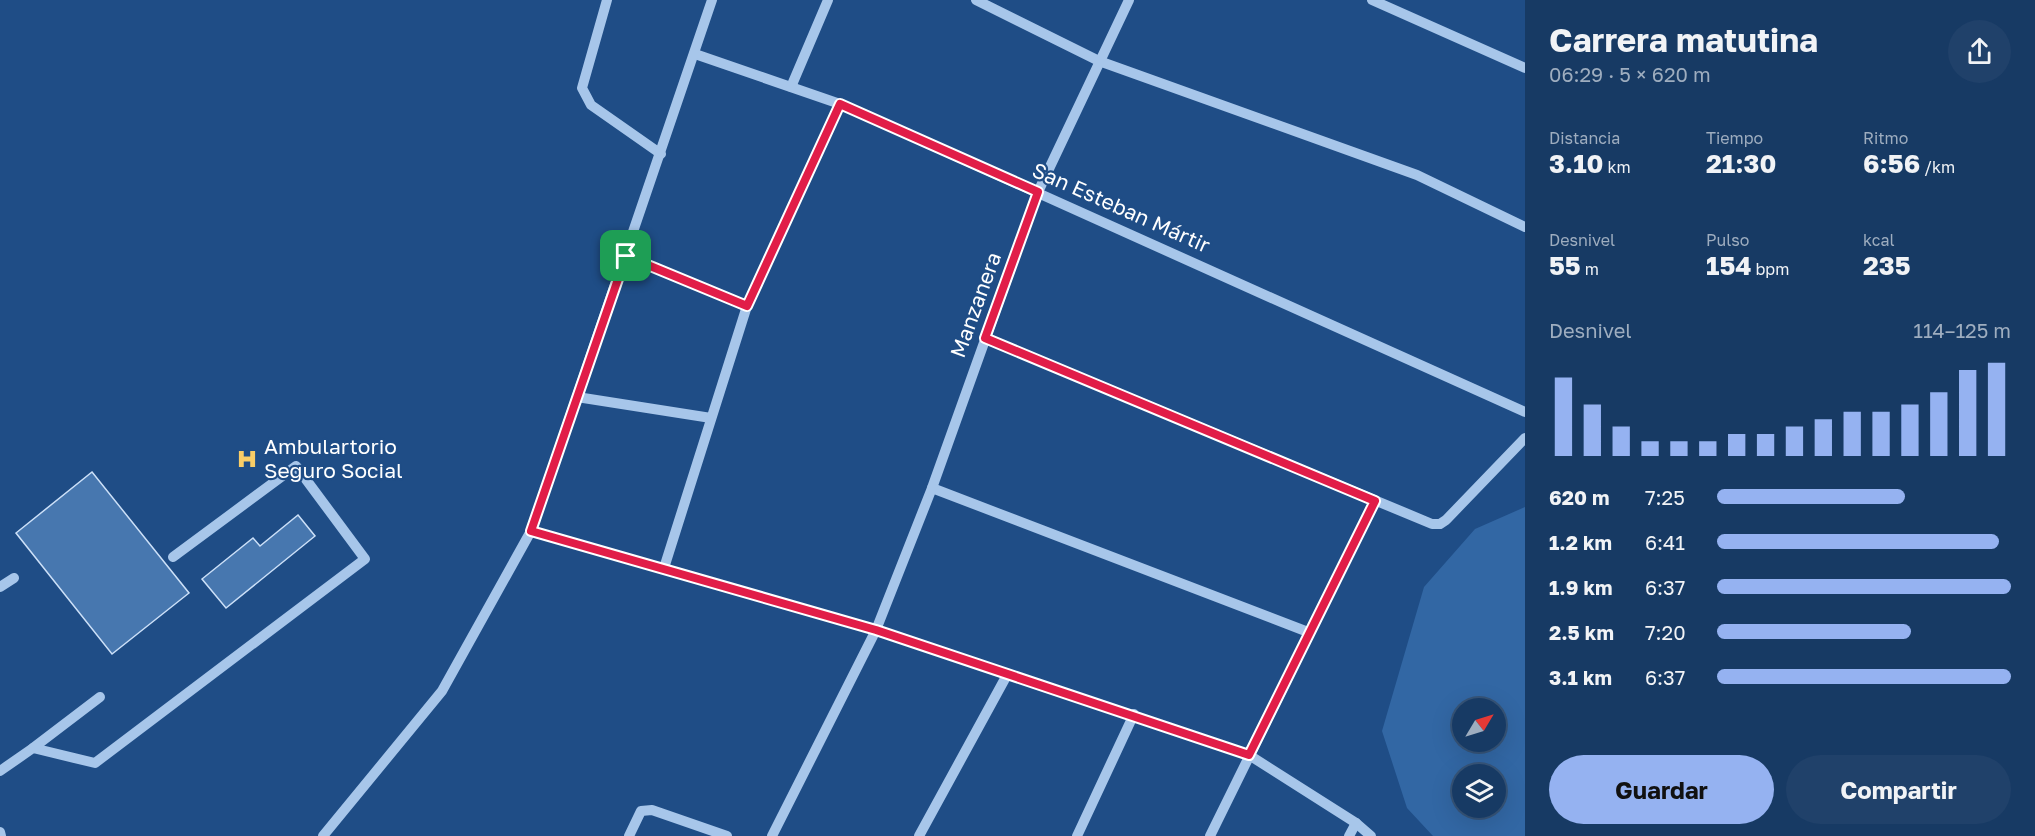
<!DOCTYPE html>
<html lang="es">
<head>
<meta charset="utf-8">
<style>
	:root { --surface:#173a64; --page:#20416a; --text:#f1f3f6; --muted:#9eadbf; --line:#365478; --accent:#95b2f1 }
	body { margin:0; font-family:"Golos Text",sans-serif; background:var(--page); color:var(--text); height:100vh; display:flex; flex-direction:column; font-size:22px; white-space:nowrap }
	* { box-sizing:border-box; margin:0 }
	p { font-size:20px; color:var(--muted) }
	.icon { flex:none; width:33px; height:33px; fill:none; stroke:currentColor; stroke-width:2; stroke-linecap:round; stroke-linejoin:round }
	.map { position:relative; flex:1; overflow:hidden }
	.side { display:flex; flex-direction:column; background:var(--surface); width:510px }
	.side>* { flex:none }
	.needle { width:39px; rotate:52deg }
	.fabs { position:absolute; left:1452px; top:698px; display:grid; gap:12px }
	.fabs a { display:grid; place-items:center; width:54px; height:54px; border-radius:50%; background:var(--surface); box-shadow:0 6px 24px #0002,0 0 0 2px var(--line); font-size:30px }
	.pin { position:absolute; display:grid; place-items:center; width:51px; height:51px; color:#fff; margin:-26px; border-radius:12px; box-shadow:0 3px 9px #0006 }
	.round { display:grid; place-items:center; flex:none; width:63px; height:63px; border-radius:32px; background:var(--page) }
	.overview { display:flex; align-items:center; justify-content:space-between; height:102px; padding:0 24px }
	h1 { font-size:33px; font-weight:700; line-height:45px }
	.metrics { display:grid; grid-template-columns:repeat(3,1fr); gap:9px; height:102px; padding:6px 24px }
	.metrics div { display:grid; align-content:center }
	.metrics b { font-size:26px; font-weight:700 }
	.metrics small { font-size:16px; font-weight:400 }
	.metrics p { font-size:16px }
	.chart { height:168px; padding:12px 24px }
	.chart p { display:flex; justify-content:space-between }
	.chart svg { width:100%; height:108px; margin-top:6px; stroke:var(--accent); stroke-width:6 }
	.button { display:flex; gap:12px; margin-top:auto; padding:12px 24px }
	.button a { flex:1; height:69px; border-radius:36px; background:var(--accent); color:#111; font-size:24px; font-weight:700; line-height:69px; text-align:center }
	.button a+a { background:var(--page); color:var(--text) }
	ul { padding:0 24px; list-style:none; font-size:20px }
	li { display:grid; grid-template-columns:96px 72px 1fr; align-items:center; height:45px }
	li i { height:15px; border-radius:8px; background:var(--accent) }
	main { display:flex; flex:1; min-height:0 }
	.map>svg:first-child { display:block }
	.green { fill:#3267a4; fill-rule:evenodd }
	.building { fill:#4777af; stroke:#cce0f8; stroke-width:1.5 }
	.lines { fill:none; stroke-linecap:round; stroke-linejoin:round }
	.minor { stroke:#a7c6ea; stroke-width:10 }
	.route-casing { stroke:#fff; stroke-width:12 }
	.route { stroke:#e11d48; stroke-width:8 }
	.labels { text-anchor:middle; stroke-width:4.5; stroke-linejoin:round; paint-order:stroke }
	.street-label { font-size:21px; fill:#fff; stroke:#1f4d86 }
	.poi-label { font-size:21px; fill:#fff; stroke:#1f4d86; text-anchor:start }
</style>
</head>
<body>
<main>
<div class="map">
<svg width="1525" height="836" viewBox="0 0 1525 836">
	<rect width="100%" height="100%" fill="#1f4d86"/>
	<path class="green" d="M 1525,507 L 1525,836 L 1433,836 L 1407,808 L 1382,731 L 1424,587 L 1475,529 ZM 1462,708 L 1496,708 L 1496,741 L 1462,741 ZM 1462,774 L 1496,774 L 1496,807 L 1462,807 Z"/>
	<g class="building">
		<polygon points="92,472 189,593 112,654 16,533"/>
		<polygon points="298,515 315,536 226,608 202,579 253,538 260,546"/>
	</g>
	<g class="lines">
		<g class="minor">
			<polyline points="607,0 582,88 591,105 661,154"/>
			<polyline points="976,0 1099,61 1417,175 1525,227"/>
			<polyline points="1372,0 1525,68"/>
			<polyline points="695,54 840,104 1525,412"/>
			<polyline points="791,87 828,0"/>
			<polyline points="626,256 747,306"/>
			<polyline points="985,338 1432,524 1440,524 1446,520 1525,438"/>
			<polyline points="577,397 711,418"/>
			<polyline points="932,488 1308,632"/>
			<polyline points="531,531 876,630 1249,755 1356,823 1371,836"/>
			<polyline points="664,568 747,306 840,104"/>
			<polyline points="0,587 14,578"/>
			<polyline points="33,748 100,697"/>
			<polyline points="0,771 33,748 95,763 365,559 296,466 173,557"/>
			<polyline points="0,832 1,836"/>
			<polyline points="323,836 442,691 531,531 712,0"/>
			<polyline points="629,836 641,811 652,810 727,836"/>
			<polyline points="772,836 876,630 932,488 1038,192 1129,0"/>
			<polyline points="919,836 1007,675"/>
			<polyline points="1077,836 1134,714"/>
			<polyline points="1210,836 1375,501"/>
			<polyline points="1349,836 1356,823"/>
		</g>
	</g>
	<g class="lines">
		<g class="route-casing">
			<polygon id="route" points="840,104 1038,192 985,338 1375,501 1249,755 876,630 531,531 626,256 747,306"/>
		</g>
		<use href="#route" class="route"/>
	</g>
	<defs>
		<g id="hospital-bare" transform="scale(1.62)"><path d="M-5-5h3v3.5h4V-5h3V5h-3V1.5h-4V5h-3Z" fill="#f9cd67" stroke="#1f4d86" stroke-width="2.5" paint-order="stroke"/></g>
	</defs>
	<g fill-rule="evenodd">
		<use href="#hospital-bare" x="247" y="459"/>
	</g>
	<g class="labels">
		<g class="street-label">
			<text transform="translate(1121 208) rotate(24)" y="7">San Esteban Mártir</text>
			<text transform="translate(976 305) rotate(-70)" y="7">Manzanera</text>
		</g>
		<g class="poi-label">
			<text x="264" y="454">Ambulartorio<tspan x="264" dy="24">Seguro Social</tspan></text>
		</g>
	</g>
</svg>
<div class="fabs">
<a><svg class="needle" viewBox="-14 -14 28 28"><path d="M0-13l5 13h-10z" fill="#e53935"/><path d="M0 13l5-13h-10z" fill="#9eadbf"/></svg></a>
<a><svg class="icon" aria-label="layers" viewBox="0 0 24 24"><path d="M12 4l9 5-9 5-9-5zM3 14l9 5 9-5"/></svg></a>
</div>
<div class="pin" style="left:626px;top:256px;background:#1e9e55"><svg class="icon" aria-label="arrive" viewBox="0 0 24 24"><path d="M6 21V4h12l-3 4 3 4H6"/></svg></div>
</div>
<section class="side">
<div class="overview"><div><h1>Carrera matutina</h1><p>06:29 · 5 × 620 m</p></div><a class="round"><svg class="icon" aria-label="share" viewBox="0 0 24 24"><path d="M12 15V3M7 8l5-5 5 5M5 13v7h14v-7"/></svg></a></div>
<div class="metrics">
<div><p>Distancia</p><b>3.10<small> km</small></b></div>
<div><p>Tiempo</p><b>21:30</b></div>
<div><p>Ritmo</p><b>6:56<small> /km</small></b></div>
</div>
<div class="metrics">
<div><p>Desnivel</p><b>55<small> m</small></b></div>
<div><p>Pulso</p><b>154<small> bpm</small></b></div>
<div><p>kcal</p><b>235</b></div>
</div>
<div class="chart"><p><span>Desnivel</span>114–125 m</p>
<svg viewBox="0 0 160 44" preserveAspectRatio="none"><path d="M5 44V12M15 44V23M25 44V32M35 44V38M45 44V38M55 44V38M65 44V35M75 44V35M85 44V32M95 44V29M105 44V26M115 44V26M125 44V23M135 44V18M145 44V9M155 44V6"/></svg>
</div>
<ul>
<li><b>620 m</b>7:25<i style="width:64%"></i></li>
<li><b>1.2 km</b>6:41<i style="width:96%"></i></li>
<li><b>1.9 km</b>6:37<i style="width:100%"></i></li>
<li><b>2.5 km</b>7:20<i style="width:66%"></i></li>
<li><b>3.1 km</b>6:37<i style="width:100%"></i></li>
</ul>
<div class="button"><a>Guardar</a><a>Compartir</a></div>
</section>
</main>
</body>
</html>
